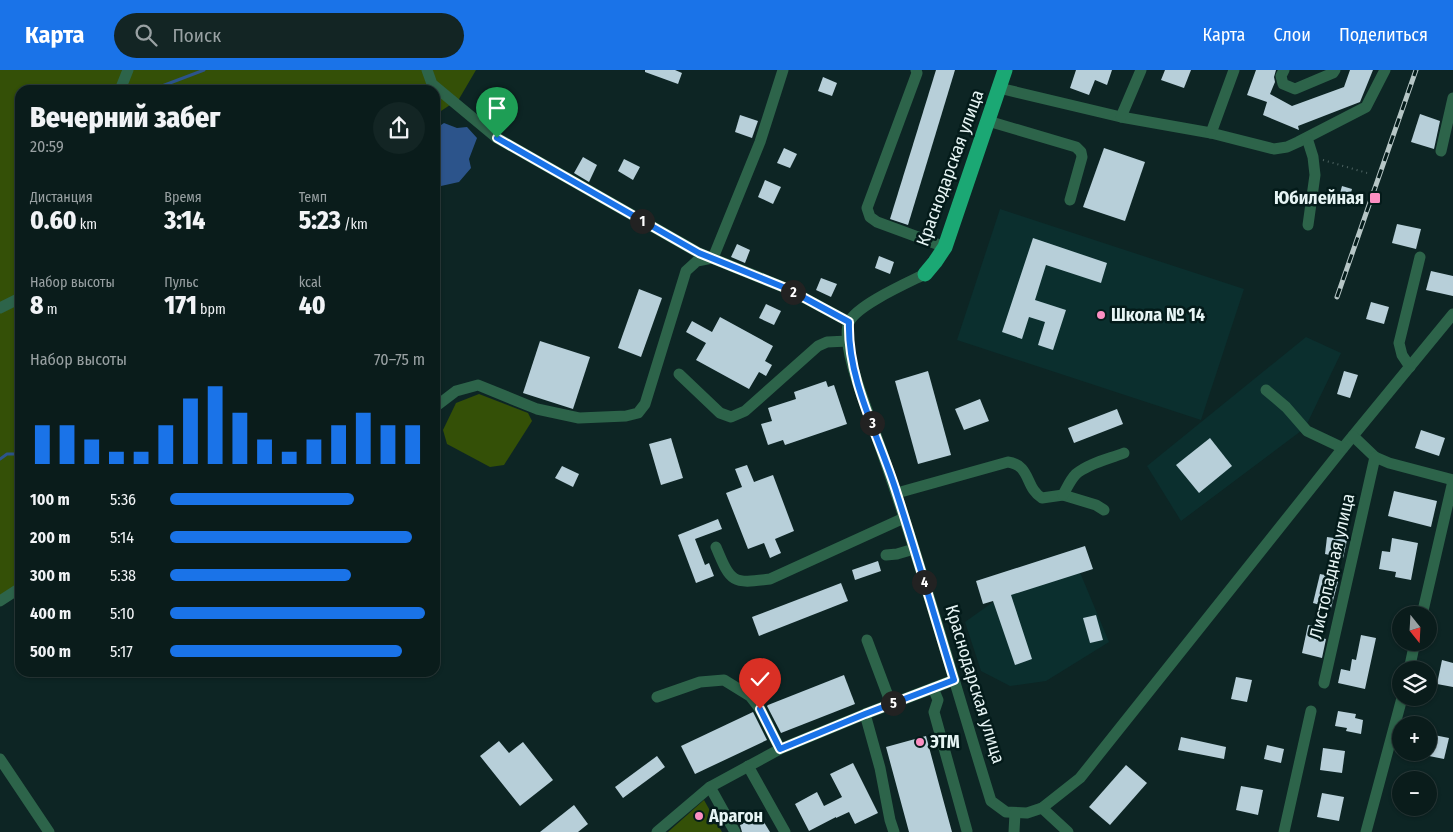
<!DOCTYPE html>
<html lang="ru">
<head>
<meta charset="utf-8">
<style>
	:root { --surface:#0a1c1b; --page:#132524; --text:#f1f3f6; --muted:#99a1a3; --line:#2a3a3a; --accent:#1a73e8 }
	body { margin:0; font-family:"Fira Sans Condensed",sans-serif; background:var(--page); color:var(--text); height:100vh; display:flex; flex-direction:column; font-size:19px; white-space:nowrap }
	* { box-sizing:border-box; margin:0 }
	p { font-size:16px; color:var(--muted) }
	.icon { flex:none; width:28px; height:28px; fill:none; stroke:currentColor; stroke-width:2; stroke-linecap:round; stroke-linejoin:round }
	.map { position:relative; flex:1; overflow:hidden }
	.panel { position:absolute; left:15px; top:15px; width:425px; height:592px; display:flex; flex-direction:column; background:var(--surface); border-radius:15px; box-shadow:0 1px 4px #0004,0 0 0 1px var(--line) }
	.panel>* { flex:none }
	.needle { width:32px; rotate:162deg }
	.buttons { position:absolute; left:1392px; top:536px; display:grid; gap:10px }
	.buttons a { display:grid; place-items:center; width:45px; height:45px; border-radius:50%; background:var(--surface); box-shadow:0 1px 4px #0004,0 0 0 1px var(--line); font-size:25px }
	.pin { position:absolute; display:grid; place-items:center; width:42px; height:42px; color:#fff; margin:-51px -21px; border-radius:50% 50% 50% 0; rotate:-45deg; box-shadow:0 0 5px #0007 }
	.pin .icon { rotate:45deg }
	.km { position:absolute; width:25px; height:25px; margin:-12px; border-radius:50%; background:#222; color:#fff; font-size:14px; line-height:25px; text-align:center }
	.round { display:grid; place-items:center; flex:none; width:52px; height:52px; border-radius:26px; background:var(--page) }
	.summary { display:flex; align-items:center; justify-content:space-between; height:85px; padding:0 15px }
	h1 { font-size:28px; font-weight:800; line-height:38px }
	.figures { display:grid; grid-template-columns:repeat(3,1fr); gap:8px; height:85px; padding:5px 15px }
	.figures div { display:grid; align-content:center }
	.figures b { font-size:25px; font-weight:800 }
	.figures small { font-size:14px; font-weight:400 }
	.figures p { font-size:14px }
	.chart { height:140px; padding:10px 15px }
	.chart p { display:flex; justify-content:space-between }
	.chart svg { width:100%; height:90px; margin-top:5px; stroke:var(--accent); stroke-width:6 }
	ul { padding:0 15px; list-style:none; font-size:16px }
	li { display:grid; grid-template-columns:80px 60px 1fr; align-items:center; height:38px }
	li i { height:12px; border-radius:6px; background:var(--accent) }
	header { display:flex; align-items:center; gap:30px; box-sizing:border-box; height:70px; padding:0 25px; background:var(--accent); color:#fff }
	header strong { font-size:24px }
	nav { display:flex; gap:28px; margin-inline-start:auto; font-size:18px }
	.search { width:350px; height:45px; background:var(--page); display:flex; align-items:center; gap:12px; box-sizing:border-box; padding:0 18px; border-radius:28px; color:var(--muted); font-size:19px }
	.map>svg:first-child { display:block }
	.built { fill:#0b2f2e }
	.green { fill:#345007 }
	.water { fill:#2c548b }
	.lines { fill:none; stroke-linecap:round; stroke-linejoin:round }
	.stream { stroke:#2c548b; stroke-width:3 }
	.building { fill:#b7cfd9 }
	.path { stroke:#4f6463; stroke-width:2; stroke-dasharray:1 4; stroke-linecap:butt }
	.minor { stroke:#2d644a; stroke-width:11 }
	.major { stroke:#1ba874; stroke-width:15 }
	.rail-casing { stroke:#b6c6c6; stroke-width:5 }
	.rail { stroke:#041b1a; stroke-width:3; stroke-dasharray:9; stroke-linecap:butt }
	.route-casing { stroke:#fff; stroke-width:10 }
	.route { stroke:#1a73e8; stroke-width:6 }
	.poi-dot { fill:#fc8fc2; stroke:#041b1a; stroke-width:2 }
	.labels { text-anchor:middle; stroke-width:5; stroke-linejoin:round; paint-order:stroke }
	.street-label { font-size:18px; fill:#e6f4f4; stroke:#041b1a }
	.poi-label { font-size:18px; font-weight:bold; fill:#e6f4f4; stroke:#041b1a; text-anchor:start }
</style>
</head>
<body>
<header>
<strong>Карта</strong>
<div class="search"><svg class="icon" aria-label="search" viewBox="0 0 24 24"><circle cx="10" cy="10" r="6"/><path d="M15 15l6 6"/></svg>Поиск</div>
<nav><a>Карта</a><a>Слои</a><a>Поделиться</a></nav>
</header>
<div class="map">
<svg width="1453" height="762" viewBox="0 0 1453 762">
	<rect width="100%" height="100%" fill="#0d2524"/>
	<g class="built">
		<polygon points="1000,139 1244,219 1201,350 957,270"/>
		<polygon points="1306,267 1341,283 1305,358 1181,451 1147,396"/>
		<polygon points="1074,488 1109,572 1046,611 1010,616 981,601 965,552 1041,498"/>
	</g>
	<g class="green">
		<polygon points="0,0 476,0 459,29 435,45 435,20 20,20 20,515 0,528"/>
		<polygon points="479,324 528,343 532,351 504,395 490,397 447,374 443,360 456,333"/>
		<polygon points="704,730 722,762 668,762"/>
	</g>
	<polygon class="water" points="444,53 457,58 467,57 477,68 469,89 471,98 459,112 441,116 435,123 435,59"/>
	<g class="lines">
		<g class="stream">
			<polyline points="158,20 162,16 204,0"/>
			<polyline points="0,389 7,384 20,384"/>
		</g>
	</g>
	<g class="building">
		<polygon points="645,0 675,0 682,3 678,14 645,2"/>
		<polygon points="936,0 955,0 908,155 890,149"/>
		<polygon points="1076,0 1112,0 1107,15 1095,10 1089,25 1070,18"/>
		<polygon points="1165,0 1191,0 1184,18 1161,10"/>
		<polygon points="1256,0 1276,0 1274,7 1275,12 1270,24 1292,36 1344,17 1350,0 1373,0 1360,32 1298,56 1299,60 1263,45 1267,32 1247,25"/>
		<polygon points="823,7 837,13 832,26 818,21"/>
		<polygon points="1420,44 1440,51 1434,79 1411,72"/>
		<polygon points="740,45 758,51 752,68 735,62"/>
		<polygon points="784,78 797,84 790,98 777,93"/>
		<polygon points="1104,78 1145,92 1125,151 1083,137"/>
		<polygon points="583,87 597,95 589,112 574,103"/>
		<polygon points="624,89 640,97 633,110 618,101"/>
		<polygon points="765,110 781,117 773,134 758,127"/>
		<polygon points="1342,116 1352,119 1348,134 1338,131"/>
		<polygon points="1397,154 1421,159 1416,179 1392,173"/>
		<polygon points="1033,168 1107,193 1101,213 1046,195 1035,230 1066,240 1053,280 1038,275 1045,252 1029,247 1022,269 1002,262"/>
		<polygon points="737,174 750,180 745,193 731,187"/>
		<polygon points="879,186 894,192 890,204 875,198"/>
		<polygon points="1431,201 1453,206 1453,226 1426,220"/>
		<polygon points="821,208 837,214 831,227 816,220"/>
		<polygon points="639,219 662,228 641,287 618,278"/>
		<polygon points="1371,232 1389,237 1384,254 1366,249"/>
		<polygon points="766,234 781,241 774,255 759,248"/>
		<polygon points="720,247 773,276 765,291 772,295 766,306 759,302 749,319 696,290 706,273 686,262 692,251 712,262"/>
		<polygon points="540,271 590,287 573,339 523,323"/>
		<polygon points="928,301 951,385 918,394 895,311"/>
		<polygon points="1344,301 1358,305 1350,328 1337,324"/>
		<polygon points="826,311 828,317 834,315 847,354 785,375 783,370 768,375 761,354 772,351 768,338 796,329 794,322"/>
		<polygon points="980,329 989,351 964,360 955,339"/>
		<polygon points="1117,339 1123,354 1074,373 1068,358"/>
		<polygon points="1421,360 1445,368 1439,386 1415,378"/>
		<polygon points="671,368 683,408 661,415 649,374"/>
		<polygon points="1210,368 1232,396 1199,423 1176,395"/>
		<polygon points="747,395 754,412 773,405 794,461 775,469 781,483 770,488 764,473 748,479 726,423 742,417 735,399"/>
		<polygon points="562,396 579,404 573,417 555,408"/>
		<polygon points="1394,421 1437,431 1431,457 1388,446"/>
		<polygon points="718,449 722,459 695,469 705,495 709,493 714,506 696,513 678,465"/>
		<polygon points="1327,467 1347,470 1343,488 1325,484"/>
		<polygon points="1392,468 1418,473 1411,510 1395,507 1396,502 1379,499 1382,481 1390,482"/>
		<polygon points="1085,476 1093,499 1011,525 1032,589 1015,595 993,531 983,534 976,511"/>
		<polygon points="878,491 881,501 855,510 852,500"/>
		<polygon points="1320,504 1339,508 1331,538 1313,533"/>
		<polygon points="841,513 848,531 759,566 752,547"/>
		<polygon points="1096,545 1103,570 1090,573 1083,548"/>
		<polygon points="1308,555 1322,558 1321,568 1326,569 1322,588 1302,583"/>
		<polygon points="1361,565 1376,568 1365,619 1338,613 1341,599 1350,601 1352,589 1356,590"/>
		<polygon points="1442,590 1453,593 1453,617 1437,614"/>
		<polygon points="844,605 855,634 781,663 767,636 768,635"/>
		<polygon points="1236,607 1252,610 1247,632 1231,629"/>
		<polygon points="1338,641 1356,644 1355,648 1363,650 1361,664 1346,661 1347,658 1335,656"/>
		<polygon points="753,642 767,670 695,704 681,676"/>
		<polygon points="1429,664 1449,668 1444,689 1429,686"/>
		<polygon points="926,666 943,729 952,762 909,762 886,677"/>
		<polygon points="1181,667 1226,677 1224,689 1178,680"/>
		<polygon points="499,671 509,683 523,672 553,710 520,736 480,686"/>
		<polygon points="1267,675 1284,679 1281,693 1264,689"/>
		<polygon points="1323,678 1345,681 1342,703 1320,700"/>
		<polygon points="657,686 665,697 623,728 615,717"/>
		<polygon points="853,693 878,743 855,754 849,742 836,748 836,747 809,761 795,734 817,722 824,736 842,727 830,704"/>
		<polygon points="1126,695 1147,713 1110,755 1089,737"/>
		<polygon points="1241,716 1263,720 1258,745 1236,740"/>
		<polygon points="1322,723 1344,727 1339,751 1317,747"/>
		<polygon points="574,735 588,754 578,762 540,762"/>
		<polygon points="759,744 770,762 742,762 740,755"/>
	</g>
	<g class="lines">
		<polyline class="path" points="1323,90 1367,103"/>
		<g class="minor">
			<polyline points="427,0 432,14 497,68 699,183 788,219 849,252"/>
			<polyline points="916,0 917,3 867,138 870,147 877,152 945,177"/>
			<polyline points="1284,0 1281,6 1283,14 1295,19 1333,3 1335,0"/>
			<polyline points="999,18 1121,47 1211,63 1274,79 1287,77 1298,72 1366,37 1385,0"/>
			<polyline points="120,20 128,0"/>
			<polyline points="1121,47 1141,0"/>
			<polyline points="988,51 1076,77 1081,82 1082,87 1070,130"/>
			<polyline points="1211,63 1234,0"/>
			<polyline points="1307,68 1313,87 1315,105 1308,155"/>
			<polyline points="1441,81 1453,28"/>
			<polyline points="713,188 760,72 783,0"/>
			<path d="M 925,204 C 907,213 857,235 849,252 C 840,272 865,334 872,354 C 917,478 952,606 991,731 L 1006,742 L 1027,743 L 1042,738 L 1080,708 L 1343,378 L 1453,244"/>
			<polyline points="0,238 20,228"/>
			<polyline points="1410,297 1402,285 1399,273 1420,187"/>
			<polyline points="679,304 720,343 731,347 745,341 818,276 827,272 848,271"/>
			<polyline points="1266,320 1286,337 1307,361 1343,378"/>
			<polyline points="435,337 456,321 478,315 537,339 579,348 626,346 638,343 645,334 686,201 697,191 712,188"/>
			<polyline points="1353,366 1375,387 1389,393 1453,410"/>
			<path d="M 897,423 L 1008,392 C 1031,395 1025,418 1042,428 L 1063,425 L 1096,435 L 1104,440"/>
			<path d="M 1063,425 C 1067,418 1070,410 1076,404 C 1089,393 1109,389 1124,383"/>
			<path d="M 716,477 C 731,513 732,514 770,509 L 904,448"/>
			<polyline points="886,485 897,484 914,479"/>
			<polyline points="0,531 20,518"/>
			<polyline points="1422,545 1453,411"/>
			<polyline points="867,570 891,634"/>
			<polyline points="1409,600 1415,572"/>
			<polyline points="1324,613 1375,387"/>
			<polyline points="933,618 938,630 934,642 967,761"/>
			<polyline points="657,627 700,612 724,610 750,626 760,639 780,679"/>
			<polyline points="865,644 880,698 890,750 894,762"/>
			<polyline points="0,689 49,762"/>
			<polyline points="748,696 785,762"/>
			<polyline points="710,717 735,762"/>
			<polyline points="1042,738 1068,762"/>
			<polyline points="657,762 710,717 780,679 865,644 954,610"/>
			<polyline points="1014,762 1015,743"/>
			<polyline points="1284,762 1311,641"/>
			<polyline points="1366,762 1402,628"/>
		</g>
		<polyline class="major" points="925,204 935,192 945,177 1005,0"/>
		<g class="rail-casing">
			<polyline id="rail" points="1337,227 1416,0"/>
		</g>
		<use href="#rail" class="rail"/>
	</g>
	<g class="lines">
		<g class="route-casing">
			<path id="route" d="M 497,68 L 699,183 L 788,219 L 849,252 C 847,311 880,368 897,424 C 917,486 935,548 954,610 L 865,644 L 780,679 L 760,639"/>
		</g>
		<use href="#route" class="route"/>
	</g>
	<g class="poi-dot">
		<rect x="1369" y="122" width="12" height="12" rx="2.5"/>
		<circle cx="1101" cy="245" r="5"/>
		<circle cx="920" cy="672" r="5"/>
		<circle cx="699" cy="746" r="5"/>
	</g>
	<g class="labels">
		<g class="street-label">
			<text transform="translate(950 98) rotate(-70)" y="6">Краснодарская улица</text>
			<text transform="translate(1332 496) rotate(-77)" y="6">Листопадная улица</text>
			<text transform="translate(975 614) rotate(73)" y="6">Краснодарская улица</text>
		</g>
		<g class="poi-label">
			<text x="1364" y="134" text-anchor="end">Юбилейная</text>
			<text x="1111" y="251">Школа № 14</text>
			<text x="930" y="678">ЭТМ</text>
			<text x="709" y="752">Арагон</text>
		</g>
	</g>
</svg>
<div class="buttons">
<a><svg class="needle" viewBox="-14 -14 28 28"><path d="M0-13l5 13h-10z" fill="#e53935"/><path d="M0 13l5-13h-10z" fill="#99a1a3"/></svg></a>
<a><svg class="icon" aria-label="layers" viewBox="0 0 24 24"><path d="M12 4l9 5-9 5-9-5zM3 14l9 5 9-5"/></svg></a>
<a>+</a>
<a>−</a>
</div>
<div class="pin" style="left:497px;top:68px;background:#1e9e55"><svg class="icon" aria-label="arrive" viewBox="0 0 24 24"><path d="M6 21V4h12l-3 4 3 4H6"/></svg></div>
<div class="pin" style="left:760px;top:639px;background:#d93025"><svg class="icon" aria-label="check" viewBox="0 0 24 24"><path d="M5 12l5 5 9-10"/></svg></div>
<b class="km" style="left:642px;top:151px">1</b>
<b class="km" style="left:793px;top:222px">2</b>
<b class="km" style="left:872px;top:353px">3</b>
<b class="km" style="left:924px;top:512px">4</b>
<b class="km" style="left:893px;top:633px">5</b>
<section class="panel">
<div class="summary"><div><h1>Вечерний забег</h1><p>20:59</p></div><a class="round"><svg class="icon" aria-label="share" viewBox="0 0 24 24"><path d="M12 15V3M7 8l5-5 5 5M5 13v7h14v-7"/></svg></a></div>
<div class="figures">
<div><p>Дистанция</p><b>0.60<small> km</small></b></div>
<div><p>Время</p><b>3:14</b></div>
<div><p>Темп</p><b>5:23<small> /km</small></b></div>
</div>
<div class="figures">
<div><p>Набор высоты</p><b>8<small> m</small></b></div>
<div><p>Пульс</p><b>171<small> bpm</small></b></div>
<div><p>kcal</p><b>40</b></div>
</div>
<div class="chart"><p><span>Набор высоты</span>70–75 m</p>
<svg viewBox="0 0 160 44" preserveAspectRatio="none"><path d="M5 44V25M15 44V25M25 44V32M35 44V38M45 44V38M55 44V25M65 44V12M75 44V6M85 44V19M95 44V32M105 44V38M115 44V32M125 44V25M135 44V19M145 44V25M155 44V25"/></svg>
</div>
<ul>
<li><b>100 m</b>5:36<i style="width:72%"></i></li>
<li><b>200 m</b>5:14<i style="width:95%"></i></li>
<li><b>300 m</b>5:38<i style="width:71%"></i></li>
<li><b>400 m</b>5:10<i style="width:100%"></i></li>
<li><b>500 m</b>5:17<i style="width:91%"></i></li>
</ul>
</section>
</div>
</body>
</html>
